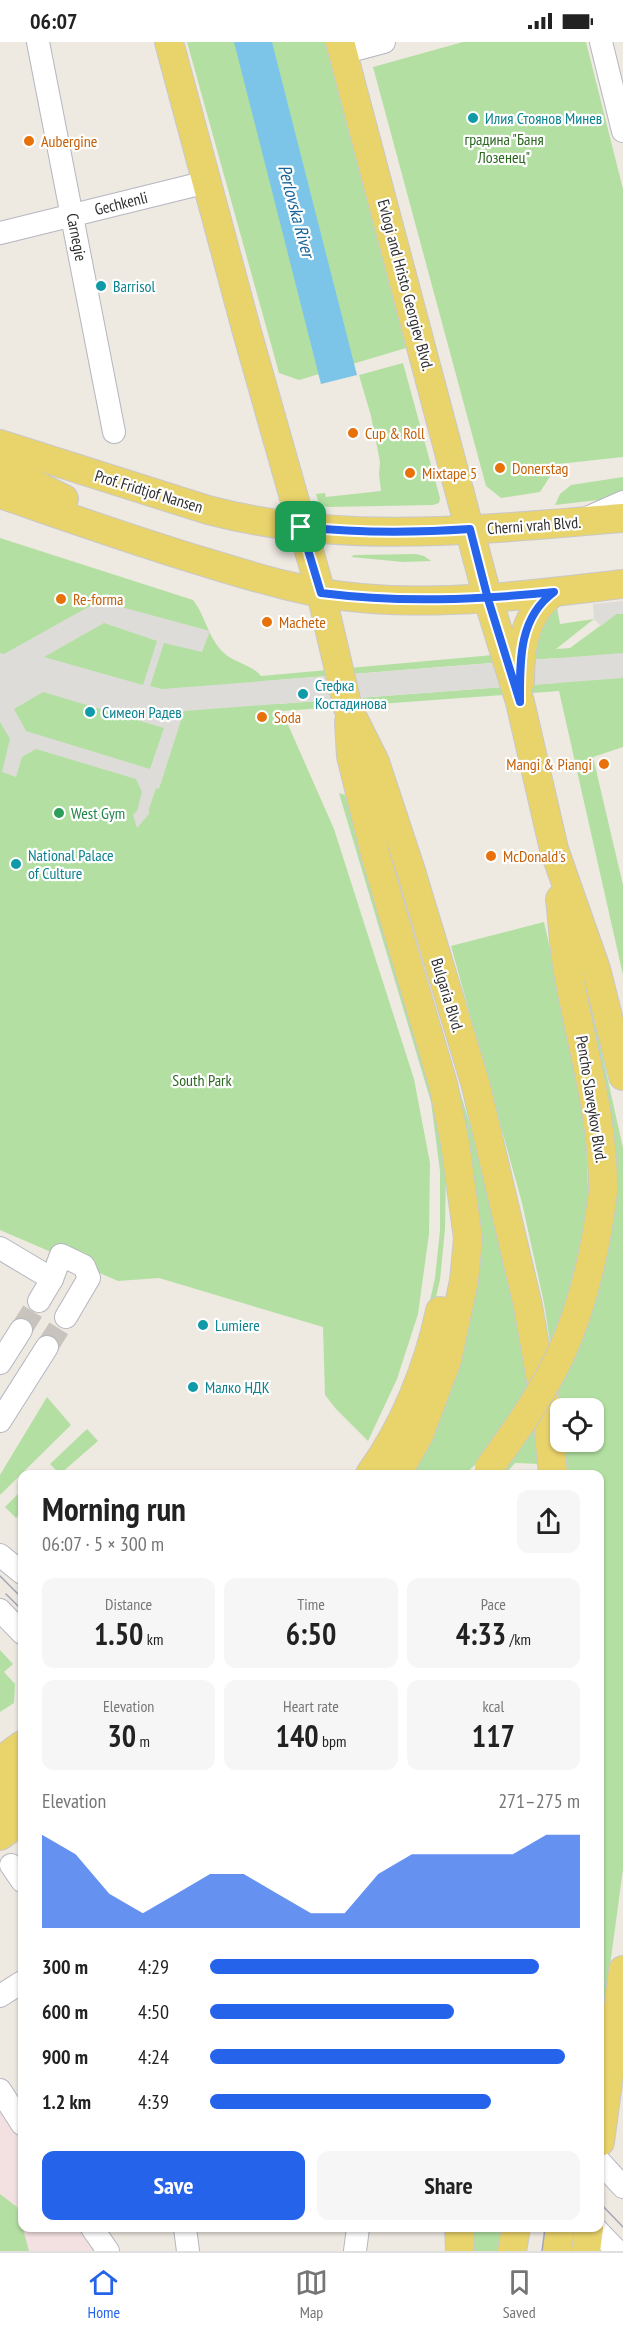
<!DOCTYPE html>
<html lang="en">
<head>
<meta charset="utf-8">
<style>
	:root { --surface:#fff; --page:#f6f6f6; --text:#222; --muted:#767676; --line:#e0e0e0; --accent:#2563eb }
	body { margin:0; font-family:"PT Sans Narrow",sans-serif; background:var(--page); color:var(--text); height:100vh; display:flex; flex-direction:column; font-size:22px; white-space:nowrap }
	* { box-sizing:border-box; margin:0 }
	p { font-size:20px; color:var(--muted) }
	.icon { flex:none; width:33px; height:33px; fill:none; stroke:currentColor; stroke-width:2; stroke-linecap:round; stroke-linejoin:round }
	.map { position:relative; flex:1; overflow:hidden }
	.sheet { position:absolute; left:18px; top:1428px; width:586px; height:762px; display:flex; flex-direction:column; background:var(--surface); border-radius:12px; box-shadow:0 2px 4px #0004 }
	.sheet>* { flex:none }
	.fabs { position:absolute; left:550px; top:1356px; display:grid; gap:12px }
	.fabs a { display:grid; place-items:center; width:54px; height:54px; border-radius:12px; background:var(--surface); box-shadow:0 2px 4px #0004; font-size:30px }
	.pin { position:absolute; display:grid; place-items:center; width:51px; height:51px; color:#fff; margin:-26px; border-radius:12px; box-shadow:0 3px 9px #0006 }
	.round { display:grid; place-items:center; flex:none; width:63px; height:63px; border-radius:12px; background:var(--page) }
	.summary { display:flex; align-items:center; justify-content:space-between; height:102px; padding:0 24px }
	h1 { font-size:33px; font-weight:700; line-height:45px }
	.figures { display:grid; grid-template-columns:repeat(3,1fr); gap:9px; height:102px; padding:6px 24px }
	.figures div { display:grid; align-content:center; border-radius:12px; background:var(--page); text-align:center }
	.figures b { font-size:30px; font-weight:700 }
	.figures small { font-size:16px; font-weight:400 }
	.figures p { font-size:16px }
	.chart { height:168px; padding:12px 24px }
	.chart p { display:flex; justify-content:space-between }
	.chart svg { width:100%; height:108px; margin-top:6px; fill:var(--accent); opacity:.7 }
	.cta { display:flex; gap:12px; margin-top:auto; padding:12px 24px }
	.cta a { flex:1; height:69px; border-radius:12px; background:var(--accent); color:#fff; font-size:24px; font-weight:700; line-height:69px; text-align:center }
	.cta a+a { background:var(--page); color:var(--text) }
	ul { padding:0 24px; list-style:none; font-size:20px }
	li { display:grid; grid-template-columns:96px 72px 1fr; align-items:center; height:45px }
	li i { height:15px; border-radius:8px; background:var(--accent) }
	.status { display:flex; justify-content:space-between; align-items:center; height:42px; padding:0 30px; background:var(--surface); direction:ltr }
	.status svg { height:16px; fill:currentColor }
	.tabs { display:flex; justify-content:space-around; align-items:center; height:84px; border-top:2px solid var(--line); background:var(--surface); font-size:16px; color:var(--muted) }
	.tabs a { display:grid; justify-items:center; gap:3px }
	.tabs .active { color:var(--accent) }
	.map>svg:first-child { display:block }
	.medical { fill:#f3e0e0 }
	.green { fill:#b3e0a2; fill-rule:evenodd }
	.plaza { fill:#dedcd8; fill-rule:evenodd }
	.water { fill:#7cc5e8 }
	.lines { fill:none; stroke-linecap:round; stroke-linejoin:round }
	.minor-tunnel { stroke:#c8c4bd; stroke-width:22; stroke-dasharray:22 11; stroke-linecap:butt }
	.minor-casing { stroke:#b4b6c0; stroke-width:24 }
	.major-casing { stroke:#c9c9c9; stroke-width:30 }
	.minor { stroke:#fff; stroke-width:22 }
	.major { stroke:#e9d36b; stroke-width:28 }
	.tram { stroke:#a4a5b6; stroke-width:1.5 }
	.major-bridge-casing { stroke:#c9c9c9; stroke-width:30; stroke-linecap:butt }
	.major-bridge { stroke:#e9d36b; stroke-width:28 }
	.route-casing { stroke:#fff; stroke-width:12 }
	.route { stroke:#2563eb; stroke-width:8 }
	.culture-dot { fill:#0f9aa8; stroke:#fff; stroke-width:2 }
	.food-dot { fill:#e8710a; stroke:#fff; stroke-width:2 }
	.leisure-dot { fill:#2e9e5b; stroke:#fff; stroke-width:2 }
	.labels { text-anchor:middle; stroke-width:4.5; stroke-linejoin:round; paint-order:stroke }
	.culture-label { font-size:16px; fill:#0d838f; stroke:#fff; text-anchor:start }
	.park-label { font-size:16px; fill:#2b6820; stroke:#fff }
	.food-label { font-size:16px; fill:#c56008; stroke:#fff; text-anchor:start }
	.street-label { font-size:16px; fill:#2e2e2e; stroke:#fff }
	.leisure-label { font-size:16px; fill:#27864d; stroke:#fff; text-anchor:start }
	.water-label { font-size:18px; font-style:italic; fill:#166499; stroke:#fff }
</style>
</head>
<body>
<div class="status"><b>06:07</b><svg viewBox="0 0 49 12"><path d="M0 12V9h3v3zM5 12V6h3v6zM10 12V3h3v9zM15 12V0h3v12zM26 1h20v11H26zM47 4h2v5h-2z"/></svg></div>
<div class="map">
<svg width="623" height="2209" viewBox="0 0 623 2209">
	<rect width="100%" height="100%" fill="#eee9e1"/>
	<polygon class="medical" points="0,2048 22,2082 22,2186 92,2186 108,2209 0,2209"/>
	<g class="green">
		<polygon points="187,0 325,0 406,306 299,338 279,331"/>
		<polygon points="463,0 586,0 623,147 623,415 558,422 540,450 501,456 486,444 373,25"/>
		<polygon points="403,321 440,456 439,461 433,463 327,465 319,462 316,452 325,451 326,455 381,449 379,432 380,420 371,374 359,333"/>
		<polygon points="623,435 623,453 607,457 555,463 560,452 571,443"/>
		<path d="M 0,496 L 193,558 C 205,573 209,598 224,611 C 235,621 252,623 261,634 L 537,609 C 535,592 540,575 557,566 L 560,582 L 594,577 L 556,607 L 570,606 L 616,572 L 623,572 L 623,705 L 593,715 L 623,843 L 623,933 L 559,649 L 282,669 L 334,787 L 414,1037 L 430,1121 L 429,1192 L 418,1272 L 397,1337 L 368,1399 L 336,1367 L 325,1353 L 323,1285 L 159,1236 L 118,1239 L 0,1188 ZM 556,616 L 557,641 L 278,662 L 264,639 Z"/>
		<polygon points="416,512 424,514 431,519 403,520 351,515 354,513"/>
		<polygon points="339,751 345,753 435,1060 446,1129 445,1187 440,1238 427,1293 423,1290 435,1236 440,1188 440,1129 431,1060"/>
		<polygon points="398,846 481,1119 527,1323 541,1422 515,1421 505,1432 497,1432 479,1419 465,1432 407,1432 471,1239"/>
		<path d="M 544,880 C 564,969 588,1059 588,1150 L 615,1150 L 581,943 L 586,942 L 589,953 L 623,1106 L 623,1827 L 600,1998 L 600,1432 L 566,1432 L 563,1400 L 594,1400 L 594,1366 L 561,1366 L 561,1373 L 544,1261 L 522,1161 L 451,904 Z"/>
		<polygon points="47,1355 71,1383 0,1453 0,1433"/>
		<polygon points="87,1387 98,1399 60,1432 50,1422"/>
		<polygon points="22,1448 22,1470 16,1476 5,1465"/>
		<polygon points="0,1608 13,1622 4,1630 15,1642 14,1661 0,1670"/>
		<polygon points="0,2152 17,2165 29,2209 0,2209"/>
		<polygon points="465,2186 506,2186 502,2209 466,2209"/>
	</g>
	<g class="plaza">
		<path d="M 99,559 L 210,589 L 202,610 L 164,601 L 150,644 L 162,647 L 623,611 L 623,636 L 184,669 L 159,747 L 156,746 L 149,767 L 149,772 L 137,786 L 133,773 L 137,769 L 142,750 L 136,737 L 36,707 L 22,715 L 16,735 L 2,730 L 10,697 L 0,680 L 0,611 L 4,612 ZM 104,581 L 157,599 L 143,643 L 44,615 ZM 43,650 L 164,686 L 150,727 L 26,689 L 14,667 Z"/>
		<polygon points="623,559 623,572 616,572 601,584 594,577 593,562"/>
	</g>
	<polygon class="water" points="234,0 272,0 357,333 321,342"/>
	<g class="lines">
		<g class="minor-tunnel">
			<polyline points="21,1288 39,1259"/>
			<polyline points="47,1305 66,1275"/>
		</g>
		<g class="minor-casing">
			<g id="minor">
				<polyline points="38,0 114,390"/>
				<polyline points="601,0 623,89"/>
				<polyline points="343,11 384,0"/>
				<polyline points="0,191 207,140"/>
				<polyline points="589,475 623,460"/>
				<polyline points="0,1206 52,1237"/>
				<polyline points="39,1259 52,1237 61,1213 84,1224 89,1236 66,1275"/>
				<polyline points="0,1321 21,1288"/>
				<polyline points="0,1379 47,1305"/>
				<polyline points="0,1513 22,1531"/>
				<polyline points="0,1568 22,1591"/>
				<polyline points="11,1823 22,1839"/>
				<polyline points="0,1954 22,1940"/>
				<polyline points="0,2048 22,2082"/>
				<polyline points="600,2120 623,2145"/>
				<polyline points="92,2186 108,2209"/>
				<polyline points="185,2186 188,2209"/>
				<polyline points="595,2186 617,2209"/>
				<polyline points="355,2209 358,2186"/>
			</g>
		</g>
		<g class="major-casing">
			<g id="major">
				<polyline points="169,0 247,290 321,551 348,666 375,720 411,829 476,1044 528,1264 547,1372 553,1432"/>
				<polyline points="340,0 488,557 520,660 554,807 596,927 623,1034"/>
				<path d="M 0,402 L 208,468 C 344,504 485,487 623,476"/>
				<polyline points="0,430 36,443 64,457"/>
				<path d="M 0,452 C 70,476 140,501 211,522 C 260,537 310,552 361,556 C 449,564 536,552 623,542"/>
				<path d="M 520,640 C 520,605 524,572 554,550"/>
				<polyline points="349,680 351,714 375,812 443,1042 455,1101 468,1196 464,1239 447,1318 419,1393 397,1432"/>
				<path d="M 560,857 C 563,883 564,910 569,935 C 582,1007 604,1077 603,1150"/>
				<path d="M 370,1432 C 404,1385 428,1326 440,1269"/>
				<polyline points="0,1719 22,1703"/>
				<polyline points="0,1744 22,1729"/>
				<polyline points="0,1768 22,1752"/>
				<polyline points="0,1794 22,1778"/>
				<polyline points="600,2100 623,1928"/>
				<polyline points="459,2186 460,2209"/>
				<polyline points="512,2209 516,2186"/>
				<polyline points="557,2209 560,2186"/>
				<polyline points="586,2209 589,2186"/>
			</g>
		</g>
		<use href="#minor" class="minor"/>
		<use href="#major" class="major"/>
		<g class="tram">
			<polyline points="0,1534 22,1556"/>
			<polyline points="6,1552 22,1568"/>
			<polyline points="600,2161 623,2185"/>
			<polyline points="542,2209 545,2186"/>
		</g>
		<g class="major-bridge-casing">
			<path id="major-bridge" d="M 489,1426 C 515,1390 541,1354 560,1314 C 584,1262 596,1207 603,1150"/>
		</g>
		<use href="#major-bridge" class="major-bridge"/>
	</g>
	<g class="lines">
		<g class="route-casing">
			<path id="route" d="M 301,485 L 321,551 C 400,561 475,558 554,550 C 518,576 520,620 520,660 L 488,557 L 470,487 C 413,491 358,491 301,485"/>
		</g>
		<use href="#route" class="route"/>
	</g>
	<g class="culture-dot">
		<circle cx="473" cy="76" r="6"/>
		<circle cx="101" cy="244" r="6"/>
		<circle cx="303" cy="652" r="6"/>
		<circle cx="90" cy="670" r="6"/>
		<circle cx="16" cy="822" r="6"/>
		<circle cx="203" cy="1283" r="6"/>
		<circle cx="193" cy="1345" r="6"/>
	</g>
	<g class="food-dot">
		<circle cx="29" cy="99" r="6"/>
		<circle cx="353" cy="391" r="6"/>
		<circle cx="500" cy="426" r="6"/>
		<circle cx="410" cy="431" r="6"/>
		<circle cx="61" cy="557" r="6"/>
		<circle cx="267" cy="580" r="6"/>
		<circle cx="262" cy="675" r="6"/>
		<circle cx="604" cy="722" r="6"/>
		<circle cx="491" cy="814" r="6"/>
	</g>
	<circle class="leisure-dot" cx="59" cy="771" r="6"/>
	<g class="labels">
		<g class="culture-label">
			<text x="485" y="82">Илия Стоянов Минев</text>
			<text x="113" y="250">Barrisol</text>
			<text x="315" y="649">Стефка<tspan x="315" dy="18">Костадинова</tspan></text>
			<text x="102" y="676">Симеон Радев</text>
			<text x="28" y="819">National Palace<tspan x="28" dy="18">of Culture</tspan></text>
			<text x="215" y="1289">Lumiere</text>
			<text x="205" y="1351">Малко НДК</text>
		</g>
		<g class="park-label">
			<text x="504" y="103">градина "Баня<tspan x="504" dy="18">Лозенец"</tspan></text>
			<text x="202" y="1044">South Park</text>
		</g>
		<g class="food-label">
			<text x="41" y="105">Aubergine</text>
			<text x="365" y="397">Cup &amp; Roll</text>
			<text x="512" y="432">Donerstag</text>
			<text x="422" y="437">Mixtape 5</text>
			<text x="73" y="563">Re-forma</text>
			<text x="279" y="586">Machete</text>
			<text x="274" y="681">Soda</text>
			<text x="592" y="728" text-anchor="end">Mangi &amp; Piangi</text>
			<text x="503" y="820">McDonald's</text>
		</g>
		<g class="street-label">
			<text transform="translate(121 161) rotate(-14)" y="6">Gechkenli</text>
			<text transform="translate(77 195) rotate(79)" y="6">Carnegie</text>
			<text transform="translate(406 243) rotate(75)" y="6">Evlogi and Hristo Georgiev Blvd.</text>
			<text transform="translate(149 449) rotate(17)" y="6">Prof. Fridtjof Nansen</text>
			<text transform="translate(534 483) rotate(-4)" y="6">Cherni vrah Blvd.</text>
			<text transform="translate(448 953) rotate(73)" y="6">Bulgaria Blvd.</text>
			<text transform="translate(592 1057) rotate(81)" y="6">Pencho Slaveykov Blvd.</text>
		</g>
		<g class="leisure-label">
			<text x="71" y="777">West Gym</text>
		</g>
		<g class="water-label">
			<text transform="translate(296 169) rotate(75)" y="6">Perlovska River</text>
		</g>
	</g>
</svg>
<div class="fabs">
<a><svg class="icon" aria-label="locate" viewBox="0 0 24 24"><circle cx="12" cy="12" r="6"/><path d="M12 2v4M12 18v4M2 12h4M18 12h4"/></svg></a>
</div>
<div class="pin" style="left:301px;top:485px;background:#1e9e55"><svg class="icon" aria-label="arrive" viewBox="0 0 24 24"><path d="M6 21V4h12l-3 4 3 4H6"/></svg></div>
<section class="sheet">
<div class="summary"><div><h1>Morning run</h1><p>06:07 · 5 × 300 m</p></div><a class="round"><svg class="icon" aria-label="share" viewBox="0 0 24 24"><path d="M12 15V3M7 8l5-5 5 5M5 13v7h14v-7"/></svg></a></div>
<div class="figures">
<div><p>Distance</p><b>1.50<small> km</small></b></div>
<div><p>Time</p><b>6:50</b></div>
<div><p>Pace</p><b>4:33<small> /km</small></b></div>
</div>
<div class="figures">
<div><p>Elevation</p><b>30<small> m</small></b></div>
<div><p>Heart rate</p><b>140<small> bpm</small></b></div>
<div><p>kcal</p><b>117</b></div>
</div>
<div class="chart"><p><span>Elevation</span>271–275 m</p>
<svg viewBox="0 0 160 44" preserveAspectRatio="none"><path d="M0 44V6L10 14L20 30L30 38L40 30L50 22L60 22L70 30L80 38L90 38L100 22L110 14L120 14L130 14L140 14L150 6L160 6V44z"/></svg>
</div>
<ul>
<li><b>300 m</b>4:29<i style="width:89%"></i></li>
<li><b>600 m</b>4:50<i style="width:66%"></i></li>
<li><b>900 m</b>4:24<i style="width:96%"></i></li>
<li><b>1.2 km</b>4:39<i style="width:76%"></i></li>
</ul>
<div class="cta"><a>Save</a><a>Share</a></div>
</section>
</div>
<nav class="tabs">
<a class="active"><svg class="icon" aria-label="home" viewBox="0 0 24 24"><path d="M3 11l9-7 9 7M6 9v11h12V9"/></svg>Home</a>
<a><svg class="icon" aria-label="map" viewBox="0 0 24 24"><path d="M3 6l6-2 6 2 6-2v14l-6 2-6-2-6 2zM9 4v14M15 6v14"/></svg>Map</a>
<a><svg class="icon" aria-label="saved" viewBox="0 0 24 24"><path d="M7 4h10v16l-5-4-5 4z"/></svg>Saved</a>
</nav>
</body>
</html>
